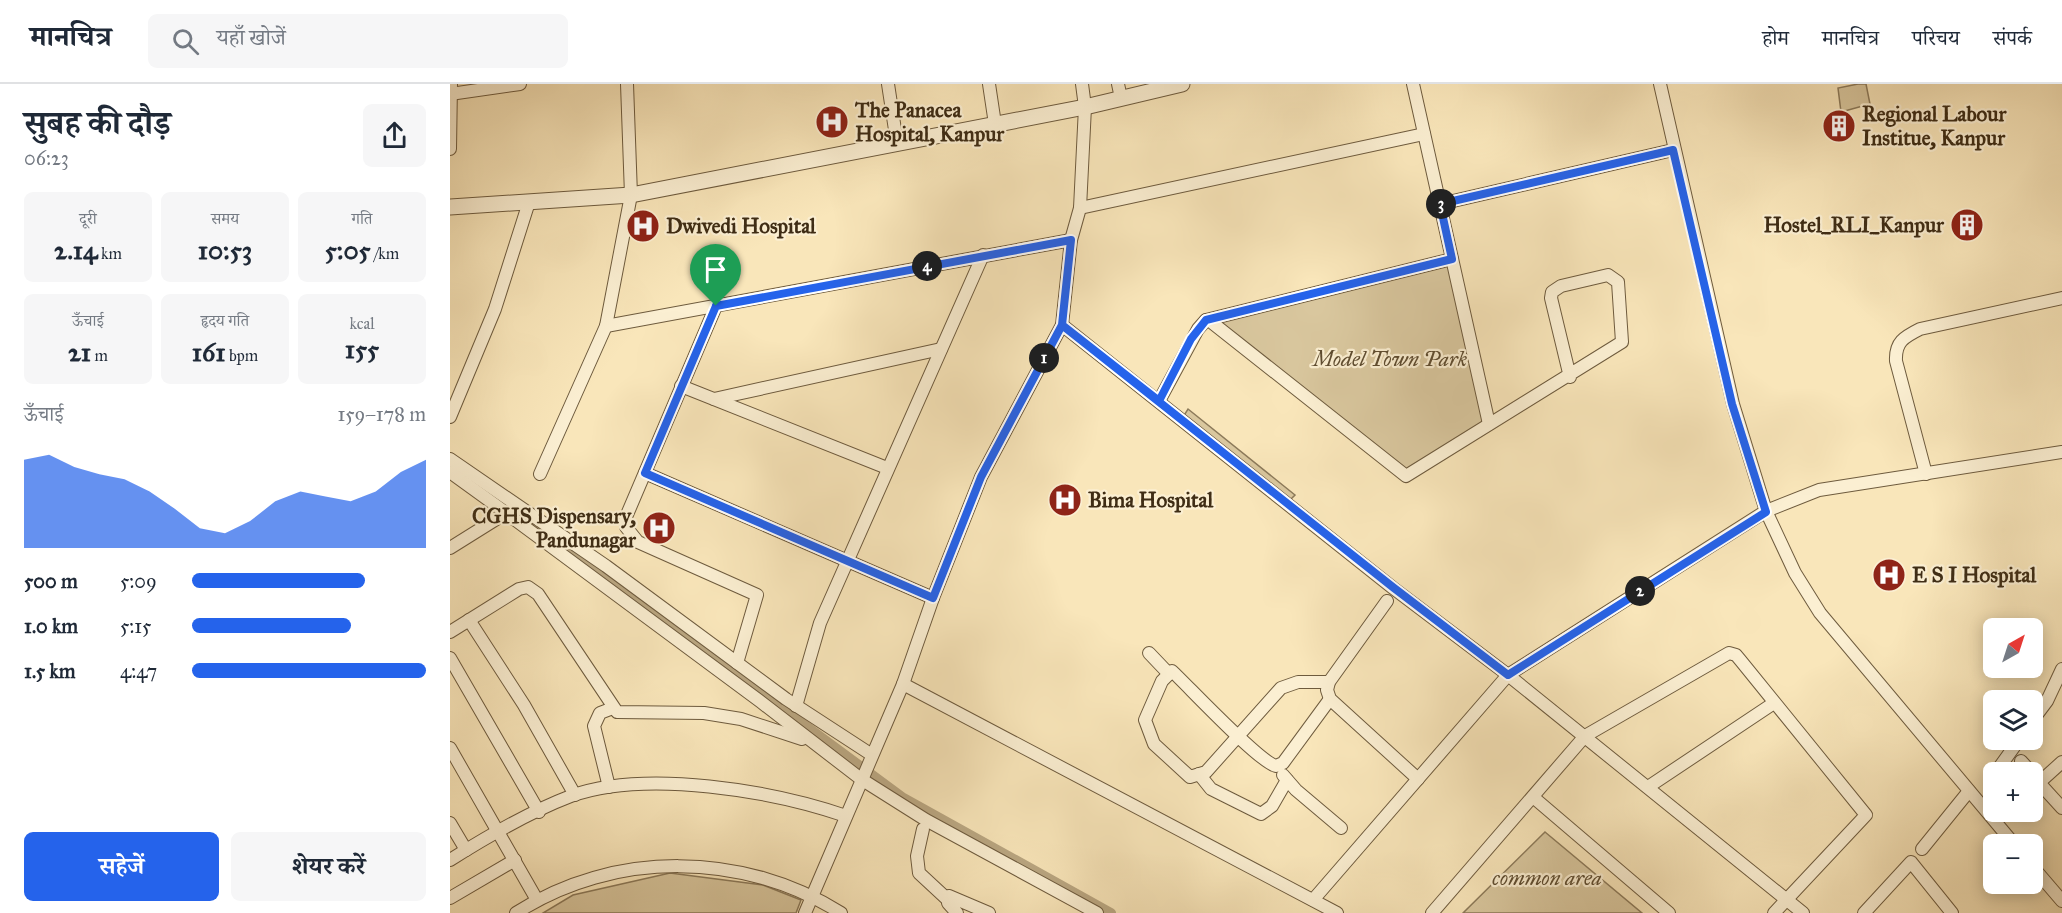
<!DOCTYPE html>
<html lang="hi">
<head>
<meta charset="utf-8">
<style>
	:root { --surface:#fff; --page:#f6f6f7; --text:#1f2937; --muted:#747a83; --line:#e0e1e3; --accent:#2563eb }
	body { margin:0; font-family:"IM FELL Great Primer","Noto Serif Devanagari",serif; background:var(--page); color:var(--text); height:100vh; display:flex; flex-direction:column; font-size:22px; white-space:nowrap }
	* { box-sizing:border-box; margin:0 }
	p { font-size:20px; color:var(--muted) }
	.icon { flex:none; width:33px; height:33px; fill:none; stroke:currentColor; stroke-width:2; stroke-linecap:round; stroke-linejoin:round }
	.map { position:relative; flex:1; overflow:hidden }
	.side { display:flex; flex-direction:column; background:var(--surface); width:450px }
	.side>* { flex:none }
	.needle { width:39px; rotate:39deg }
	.controls { position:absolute; left:1533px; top:534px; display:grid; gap:12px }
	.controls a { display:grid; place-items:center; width:60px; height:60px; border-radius:9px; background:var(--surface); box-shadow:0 3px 15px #0003; font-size:30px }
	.pin { position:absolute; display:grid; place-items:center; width:51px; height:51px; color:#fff; margin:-62px -26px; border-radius:50% 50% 50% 0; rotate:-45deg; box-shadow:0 0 6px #0007 }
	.pin .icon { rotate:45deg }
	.km { position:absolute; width:30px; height:30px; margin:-15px; border-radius:50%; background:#222; color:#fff; font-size:16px; line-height:30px; text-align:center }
	.round { display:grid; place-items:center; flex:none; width:63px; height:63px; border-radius:9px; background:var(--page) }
	.overview { display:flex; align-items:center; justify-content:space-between; height:102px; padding:0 24px }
	h1 { font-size:33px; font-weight:700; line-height:45px }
	.metrics { display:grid; grid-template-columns:repeat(3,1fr); gap:9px; height:102px; padding:6px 24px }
	.metrics div { display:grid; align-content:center; border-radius:9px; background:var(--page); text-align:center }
	.metrics b { font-size:26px; font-weight:700 }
	.metrics small { font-size:16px; font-weight:400 }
	.metrics p { font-size:16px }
	.chart { height:168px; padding:12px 24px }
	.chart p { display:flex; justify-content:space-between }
	.chart svg { width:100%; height:108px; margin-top:6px; fill:var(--accent); opacity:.7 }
	.primary-button { display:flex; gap:12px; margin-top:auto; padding:12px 24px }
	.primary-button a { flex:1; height:69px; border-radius:9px; background:var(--accent); color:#fff; font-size:24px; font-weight:700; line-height:69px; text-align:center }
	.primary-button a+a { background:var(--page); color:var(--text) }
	ul { padding:0 24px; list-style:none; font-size:20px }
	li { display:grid; grid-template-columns:96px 72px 1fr; align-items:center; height:45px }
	li i { height:15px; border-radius:8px; background:var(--accent) }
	header { display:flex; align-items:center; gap:36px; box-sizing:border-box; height:84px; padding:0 30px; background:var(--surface); border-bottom:2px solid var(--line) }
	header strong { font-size:28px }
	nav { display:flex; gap:33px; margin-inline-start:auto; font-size:21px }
	.search { width:420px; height:54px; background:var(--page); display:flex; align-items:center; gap:15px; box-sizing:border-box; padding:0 21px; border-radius:9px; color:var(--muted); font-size:22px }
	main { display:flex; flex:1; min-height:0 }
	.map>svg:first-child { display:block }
	.green { fill:#d9c79e; stroke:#8c7a5a; stroke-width:1.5 }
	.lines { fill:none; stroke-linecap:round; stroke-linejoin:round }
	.canal { stroke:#baa782; stroke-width:10 }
	.minor-casing { stroke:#6e5b3e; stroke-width:14 }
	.tertiary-casing { stroke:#6e5b3e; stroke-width:17 }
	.minor { stroke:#fbefd2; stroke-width:12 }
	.tertiary { stroke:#fbefd2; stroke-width:15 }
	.route-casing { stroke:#fff; stroke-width:12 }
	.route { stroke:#2563eb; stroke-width:8 }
	.labels { text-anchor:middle; stroke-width:4.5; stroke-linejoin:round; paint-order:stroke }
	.poi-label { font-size:21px; font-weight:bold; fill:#3f2d15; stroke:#fbefd2; text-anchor:start }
	.park-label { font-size:21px; font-style:italic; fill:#5e4c30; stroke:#fbefd2 }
</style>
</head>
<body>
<header>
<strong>मानचित्र</strong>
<div class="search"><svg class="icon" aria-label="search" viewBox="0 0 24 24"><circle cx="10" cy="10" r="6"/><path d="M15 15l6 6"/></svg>यहाँ खोजें</div>
<nav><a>होम</a><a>मानचित्र</a><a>परिचय</a><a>संपर्क</a></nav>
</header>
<main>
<section class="side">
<div class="overview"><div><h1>सुबह की दौड़</h1><p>06:23</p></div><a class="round"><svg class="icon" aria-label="share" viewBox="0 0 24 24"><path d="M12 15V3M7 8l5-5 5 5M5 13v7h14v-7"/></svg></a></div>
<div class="metrics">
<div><p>दूरी</p><b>2.14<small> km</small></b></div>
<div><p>समय</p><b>10:53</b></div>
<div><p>गति</p><b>5:05<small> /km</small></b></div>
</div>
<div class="metrics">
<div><p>ऊँचाई</p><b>21<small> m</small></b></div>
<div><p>हृदय गति</p><b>161<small> bpm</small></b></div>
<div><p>kcal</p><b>155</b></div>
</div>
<div class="chart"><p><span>ऊँचाई</span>159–178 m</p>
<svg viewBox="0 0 160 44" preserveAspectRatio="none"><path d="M0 44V8L10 6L20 11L30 14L40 16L50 21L60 28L70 36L80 38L90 33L100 25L110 21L120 23L130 25L140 21L150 13L160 8V44z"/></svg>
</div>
<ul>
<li><b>500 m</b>5:09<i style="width:74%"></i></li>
<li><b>1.0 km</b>5:15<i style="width:68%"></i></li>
<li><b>1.5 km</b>4:47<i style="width:100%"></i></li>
</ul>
<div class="primary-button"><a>सहेजें</a><a>शेयर करें</a></div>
</section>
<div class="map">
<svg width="1612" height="829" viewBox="0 0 1612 829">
	<rect width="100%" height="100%" fill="#f9e6ba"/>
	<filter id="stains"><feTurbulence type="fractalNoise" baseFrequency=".00333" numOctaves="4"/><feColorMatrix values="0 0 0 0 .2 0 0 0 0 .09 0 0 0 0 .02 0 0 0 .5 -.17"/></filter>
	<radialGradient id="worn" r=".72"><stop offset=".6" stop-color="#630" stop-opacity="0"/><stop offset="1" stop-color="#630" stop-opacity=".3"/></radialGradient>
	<g class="green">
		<polygon points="1408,0 1416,0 1420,20 1391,28 1388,4"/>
		<polygon points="1002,175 1039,340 956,392 760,237"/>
		<polygon points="738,325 845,411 838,418 733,333"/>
		<polygon points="1095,748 1192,829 1013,829"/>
		<polygon points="220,789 313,801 351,816 346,829 93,829 123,811"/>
	</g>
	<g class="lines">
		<polyline class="canal" points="46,413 452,713 661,829"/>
		<g class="minor-casing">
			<g id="minor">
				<polyline points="438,0 447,59"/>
				<polyline points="539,0 545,40"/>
				<polyline points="668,0 671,14"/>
				<polyline points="963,0 1039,340"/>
				<polyline points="1210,0 1283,320 1316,427 1345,489 1370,529 1564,760"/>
				<polyline points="0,10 70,0"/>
				<polyline points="0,65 1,0"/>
				<polyline points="990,120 1223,66"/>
				<polyline points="630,124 974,50"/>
				<polyline points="266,222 176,433 176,443 188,458 307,511 287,579"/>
				<polyline points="756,236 1002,175"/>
				<polyline points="612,241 943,504 1058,591 1353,829"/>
				<polyline points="156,242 621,156"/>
				<polyline points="231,302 437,384"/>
				<polyline points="264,315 491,265"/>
				<polyline points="709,317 748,245 756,236 760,237 956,392 1172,258 1168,198 1158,191 1111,202 1102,208 1101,214 1120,293"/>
				<polyline points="0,333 45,225 79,118"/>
				<polyline points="0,375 156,482 336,615 422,671"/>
				<polyline points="0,388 62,433"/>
				<polyline points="195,389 483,514"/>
				<polyline points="90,390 156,242 181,111 177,0"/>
				<path d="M 1476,390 L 1446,277 C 1445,258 1454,253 1470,245 L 1612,214"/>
				<polyline points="0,464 48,434 54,432 64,435 311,618 411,695 476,736 647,829"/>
				<polyline points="937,517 879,598 877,606 880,615 968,695"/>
				<polyline points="19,536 74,621 125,711"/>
				<polyline points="0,548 69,505 78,503 88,510 167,628 254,629 291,635 352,655"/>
				<polyline points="699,569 719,590"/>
				<polyline points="0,574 89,728"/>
				<path d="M 879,598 L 848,598 L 831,604 L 756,688 L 740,693 L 704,660 L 695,636 L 712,597 L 722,587 C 740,604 809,678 826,682 L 833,679 L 880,615"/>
				<polyline points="453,600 887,829"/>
				<polyline points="346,622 370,539 533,171"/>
				<polyline points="1582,637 1597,617 1612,585"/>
				<polyline points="0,664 87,816"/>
				<polyline points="1571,677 1581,688"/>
				<polyline points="1546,688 1569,656"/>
				<polyline points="749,690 761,705 811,730 822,722 837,696"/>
				<polyline points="833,691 846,706 891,744"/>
				<polyline points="1582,691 1612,724"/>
				<polyline points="159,703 144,642 150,629 163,624"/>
				<polyline points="1198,703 1324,619"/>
				<polyline points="1582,705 1612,678"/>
				<polyline points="1083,713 1219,829"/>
				<polyline points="0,739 16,766"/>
				<polyline points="473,745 467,772 469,789 497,815"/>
				<polyline points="1472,765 1519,707"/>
				<path d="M 0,776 C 38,752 79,728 121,712 C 196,685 323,707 396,732"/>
				<polyline points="1582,782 1612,817"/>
				<polyline points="0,814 65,776"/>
				<polyline points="863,816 1058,591 1316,427 1369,406 1612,368"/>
				<path d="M 66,829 C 164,766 293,767 391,829"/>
				<polyline points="355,829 453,600 483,514 531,393 612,241 621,156 630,124 635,23 632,0"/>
				<polyline points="507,829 498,819 499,812 539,829"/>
				<polyline points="982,829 1135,652 1279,569 1286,571 1291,577 1416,731 1324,829"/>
				<polyline points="1414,829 1461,778 1502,829"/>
			</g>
		</g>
		<g class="tertiary-casing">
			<polyline id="tertiary" points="0,123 181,111 635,23 732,0"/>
		</g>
		<use href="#minor" class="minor"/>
		<use href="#tertiary" class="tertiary"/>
	</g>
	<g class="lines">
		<g class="route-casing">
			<polyline id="route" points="266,222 195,389 483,514 531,393 612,241 944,504 1058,591 1316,428 1282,320 1223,66 990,120 1002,175 756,236 741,255 709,317 612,241 621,156 266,222"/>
		</g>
		<use href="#route" class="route"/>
	</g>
	<defs>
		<g id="hospital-disc" transform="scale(1.725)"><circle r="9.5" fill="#8f2418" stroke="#fbefd2"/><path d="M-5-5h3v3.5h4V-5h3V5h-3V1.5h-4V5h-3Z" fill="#fff"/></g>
		<g id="building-disc" transform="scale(1.725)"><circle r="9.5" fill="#8f2418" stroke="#fbefd2"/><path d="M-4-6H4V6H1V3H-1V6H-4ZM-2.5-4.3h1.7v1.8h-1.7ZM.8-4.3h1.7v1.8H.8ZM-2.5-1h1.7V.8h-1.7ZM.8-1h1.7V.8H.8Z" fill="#fff"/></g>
	</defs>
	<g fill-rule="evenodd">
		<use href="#hospital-disc" x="382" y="38"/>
		<use href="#building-disc" x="1389" y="42"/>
		<use href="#building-disc" x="1517" y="141"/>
		<use href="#hospital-disc" x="193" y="142"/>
		<use href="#hospital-disc" x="615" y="416"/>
		<use href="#hospital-disc" x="209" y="444"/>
		<use href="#hospital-disc" x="1439" y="491"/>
	</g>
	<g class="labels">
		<g class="poi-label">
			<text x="405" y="33">The Panacea<tspan x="405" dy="24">Hospital, Kanpur</tspan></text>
			<text x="1412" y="37">Regional Labour<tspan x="1412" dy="24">Institue, Kanpur</tspan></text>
			<text x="1494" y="148" text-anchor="end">Hostel_RLI_Kanpur</text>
			<text x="216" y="149">Dwivedi Hospital</text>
			<text x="638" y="423">Bima Hospital</text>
			<text x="186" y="439" text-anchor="end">CGHS Dispensary,<tspan x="186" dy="24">Pandunagar</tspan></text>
			<text x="1462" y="498">E S I Hospital</text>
		</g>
		<g class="park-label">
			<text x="940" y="282">Model Town Park</text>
			<text x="1097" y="801">common area</text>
		</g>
	</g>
	<rect width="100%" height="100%" filter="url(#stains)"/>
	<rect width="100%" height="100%" fill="url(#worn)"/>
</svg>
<div class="controls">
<a><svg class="needle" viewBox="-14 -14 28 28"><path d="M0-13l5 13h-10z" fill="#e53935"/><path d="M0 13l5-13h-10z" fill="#747a83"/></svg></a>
<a><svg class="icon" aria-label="layers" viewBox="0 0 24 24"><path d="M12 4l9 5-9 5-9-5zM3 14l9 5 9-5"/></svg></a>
<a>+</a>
<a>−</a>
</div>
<div class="pin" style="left:266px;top:222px;background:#1e9e55"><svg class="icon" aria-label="arrive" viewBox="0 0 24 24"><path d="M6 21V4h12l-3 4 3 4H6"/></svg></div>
<b class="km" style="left:594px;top:274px">1</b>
<b class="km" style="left:1190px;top:507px">2</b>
<b class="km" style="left:991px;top:120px">3</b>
<b class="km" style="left:477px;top:182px">4</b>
</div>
</main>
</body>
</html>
